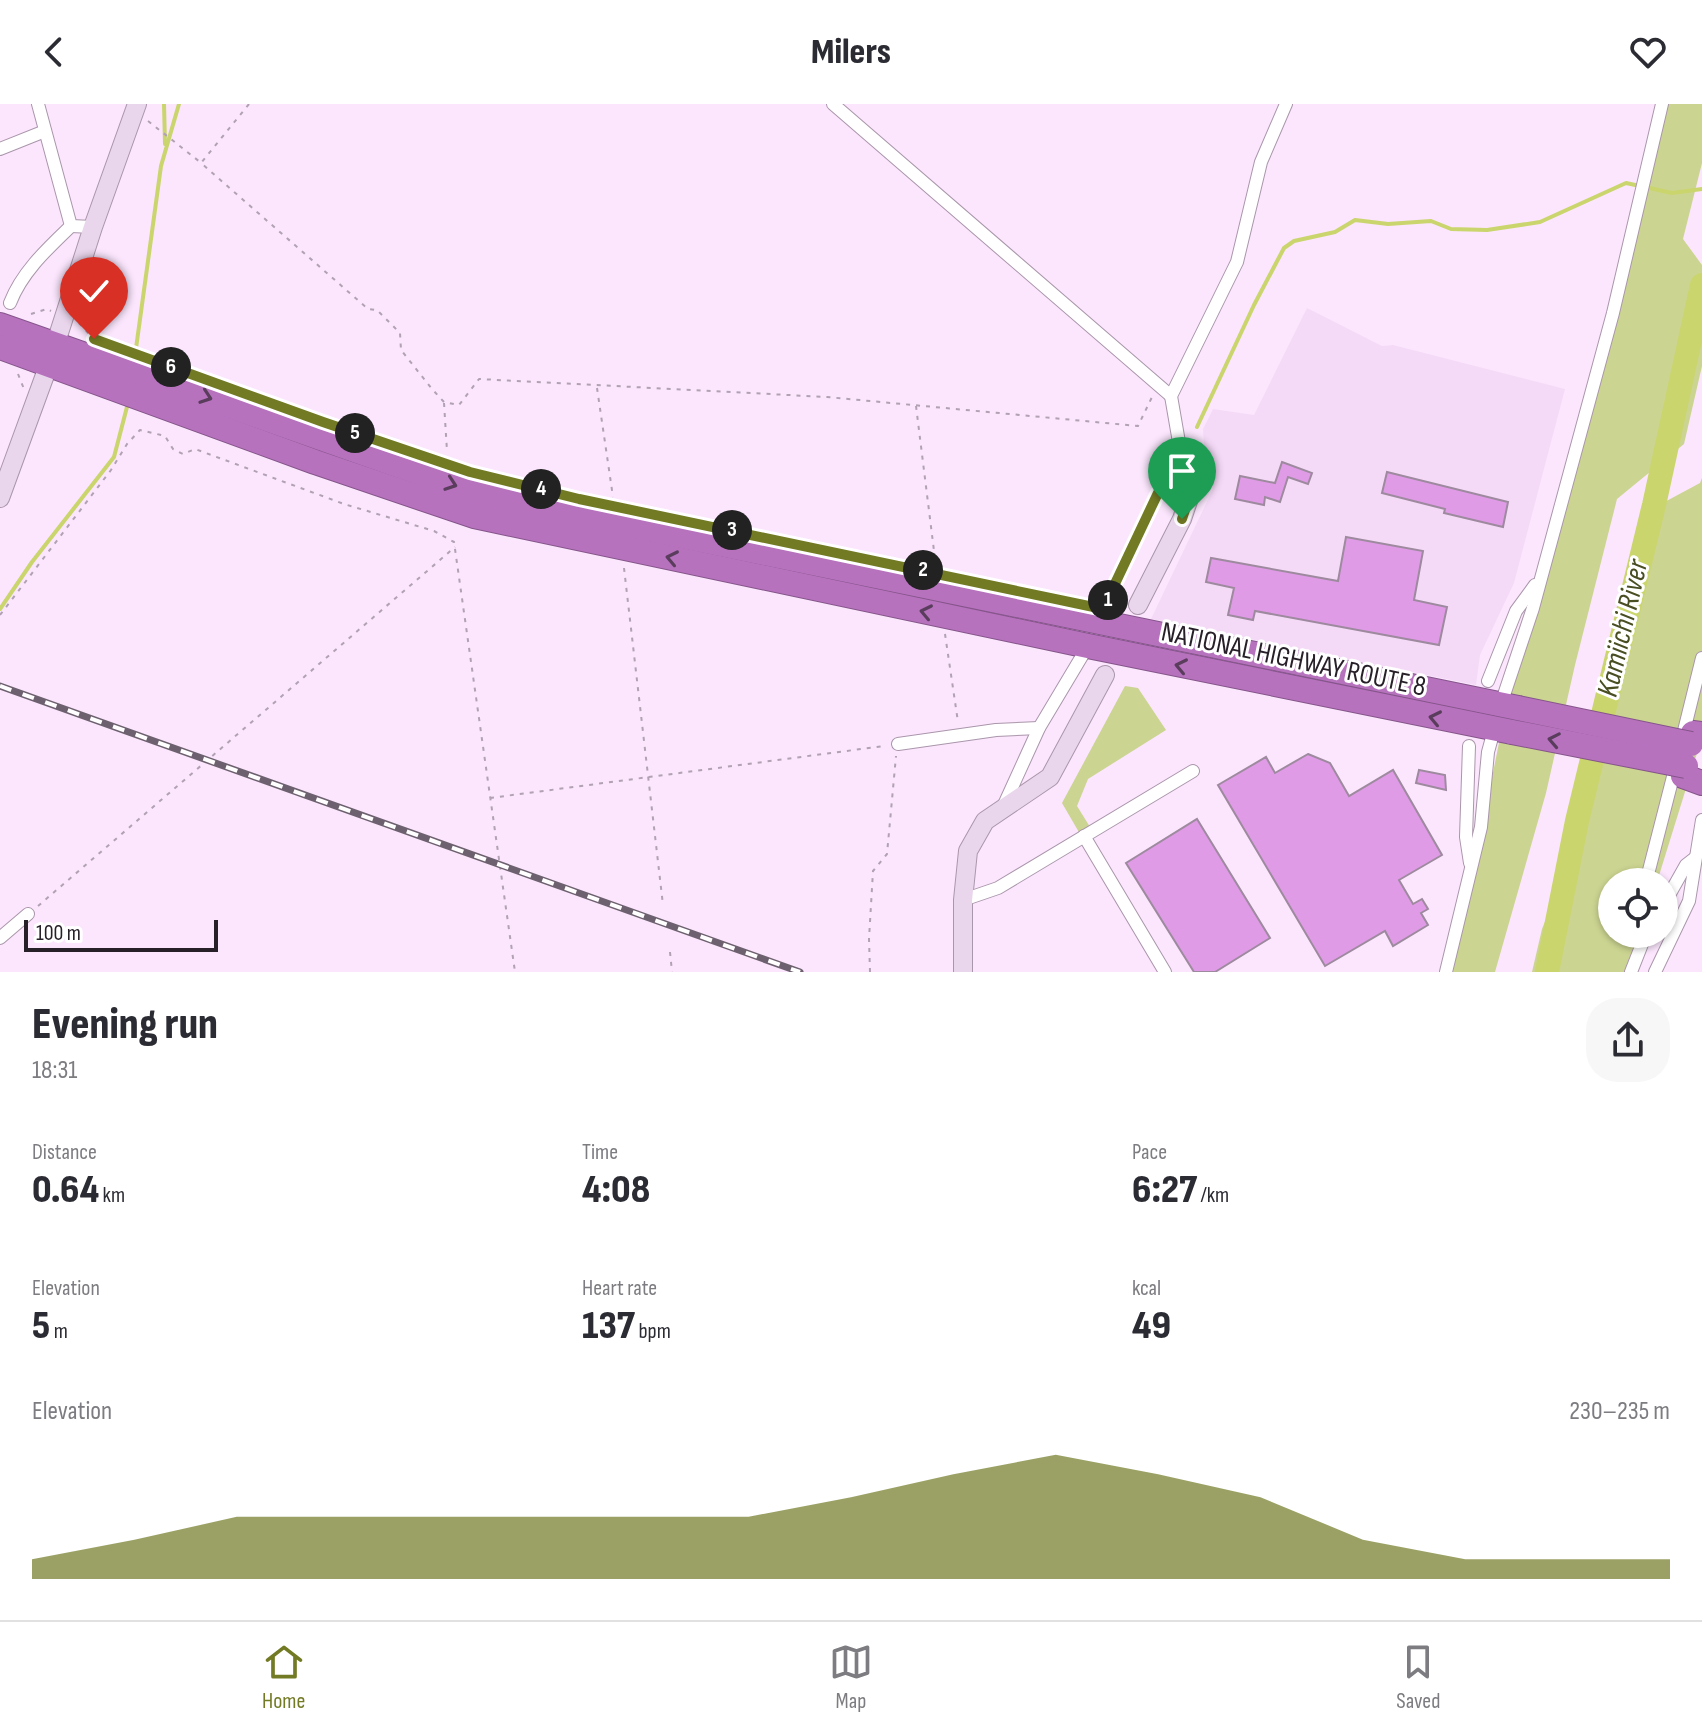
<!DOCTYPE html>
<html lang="en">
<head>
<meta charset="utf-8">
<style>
	:root { --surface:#fff; --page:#f7f7f7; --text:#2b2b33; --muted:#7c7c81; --line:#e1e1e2; --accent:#727a24 }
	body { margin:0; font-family:"Sofia Sans Condensed",sans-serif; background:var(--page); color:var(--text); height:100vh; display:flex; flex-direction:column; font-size:30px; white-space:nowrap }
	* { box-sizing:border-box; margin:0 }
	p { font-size:26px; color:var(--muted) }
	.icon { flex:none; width:44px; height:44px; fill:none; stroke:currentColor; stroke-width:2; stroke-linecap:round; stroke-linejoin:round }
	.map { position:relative; height:868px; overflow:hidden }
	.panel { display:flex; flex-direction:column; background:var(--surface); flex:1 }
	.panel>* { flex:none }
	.controls { position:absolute; left:1598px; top:764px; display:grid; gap:16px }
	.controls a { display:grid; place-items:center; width:80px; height:80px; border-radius:50%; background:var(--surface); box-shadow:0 2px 6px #0004; font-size:40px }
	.scale { position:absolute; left:24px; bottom:20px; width:194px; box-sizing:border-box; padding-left:8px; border:4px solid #282029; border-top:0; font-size:22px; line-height:28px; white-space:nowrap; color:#282029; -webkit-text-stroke:6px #fff; paint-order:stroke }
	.pin { position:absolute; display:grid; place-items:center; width:68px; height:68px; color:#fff; margin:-82px -34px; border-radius:50% 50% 50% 0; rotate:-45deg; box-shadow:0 0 8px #0007 }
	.pin .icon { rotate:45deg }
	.km { position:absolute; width:40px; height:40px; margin:-20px; border-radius:50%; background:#222; color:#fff; font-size:22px; line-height:40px; text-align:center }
	.round { display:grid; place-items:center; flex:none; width:84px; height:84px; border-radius:32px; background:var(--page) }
	.head { display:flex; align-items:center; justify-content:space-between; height:136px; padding:0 32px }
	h1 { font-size:44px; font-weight:800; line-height:60px }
	.metrics { display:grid; grid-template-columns:repeat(3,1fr); gap:12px; height:136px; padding:8px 32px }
	.metrics div { display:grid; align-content:center }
	.metrics b { font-size:40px; font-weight:800 }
	.metrics small { font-size:22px; font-weight:400 }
	.metrics p { font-size:22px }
	.chart { height:224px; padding:16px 32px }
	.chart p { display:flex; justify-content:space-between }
	.chart svg { width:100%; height:144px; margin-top:8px; fill:var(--accent); opacity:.7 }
	header { display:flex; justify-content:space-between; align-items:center; height:104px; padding:0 32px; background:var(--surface); font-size:36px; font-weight:800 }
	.menu { display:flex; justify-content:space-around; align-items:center; height:112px; border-top:2px solid var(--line); background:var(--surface); font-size:22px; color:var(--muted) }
	.menu a { display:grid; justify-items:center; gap:4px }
	.menu .current { color:var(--accent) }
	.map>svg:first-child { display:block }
	.built { fill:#f5daf7 }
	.green { fill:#ccd491 }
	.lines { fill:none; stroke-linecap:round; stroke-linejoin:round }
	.stream { stroke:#cad56d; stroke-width:4 }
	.river { stroke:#cad56d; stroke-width:24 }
	.building { fill:#e09be7; stroke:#9e8a9f; stroke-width:2 }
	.street-casing { stroke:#aa96ab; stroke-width:14 }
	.secondary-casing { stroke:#aa96ab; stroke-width:20 }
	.highway-casing { stroke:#85558a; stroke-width:26 }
	.path { stroke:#b1a1b3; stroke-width:2; stroke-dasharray:4 6; stroke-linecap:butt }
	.street { stroke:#fff; stroke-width:12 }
	.secondary { stroke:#e9d5ec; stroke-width:18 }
	.highway { stroke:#b772be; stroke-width:24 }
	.rail-casing { stroke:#6e616f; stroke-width:7 }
	.rail { stroke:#fff; stroke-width:4; stroke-dasharray:12; stroke-linecap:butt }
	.highway-bridge-casing { stroke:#85558a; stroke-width:26; stroke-linecap:butt }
	.highway-bridge { stroke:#b772be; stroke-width:24 }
	.oneway { stroke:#5a3d5d }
	.route-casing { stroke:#fff; stroke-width:16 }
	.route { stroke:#727a24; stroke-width:10 }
	.labels { text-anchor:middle; stroke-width:6; stroke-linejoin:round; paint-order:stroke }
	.street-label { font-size:28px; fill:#282029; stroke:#fff }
	.water-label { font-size:30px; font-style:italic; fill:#4a4e23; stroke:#fff }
</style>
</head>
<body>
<header><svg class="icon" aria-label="back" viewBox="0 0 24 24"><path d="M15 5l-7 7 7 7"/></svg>Milers<svg class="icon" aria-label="heart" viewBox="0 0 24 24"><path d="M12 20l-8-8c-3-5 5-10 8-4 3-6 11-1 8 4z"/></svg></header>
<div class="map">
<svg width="1702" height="868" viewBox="0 0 1702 868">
	<rect width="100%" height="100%" fill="#fbe6fd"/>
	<polygon class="built" points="1307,204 1382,242 1393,241 1565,285 1514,479 1480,551 1476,581 1151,515 1213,385 1205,360 1203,325 1213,305 1254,311"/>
	<g class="green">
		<polygon points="1668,0 1702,0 1702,59 1683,135 1702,161 1702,262 1684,340 1617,395 1575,561 1546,689 1495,868 1453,868 1511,579 1625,180"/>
		<polygon points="1702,374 1702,633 1657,778 1612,778 1612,830 1639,830 1626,868 1532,868 1542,825 1591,704 1604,581 1659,401 1700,379"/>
		<polygon points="1125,582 1138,584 1166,626 1088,675 1077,702 1090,723 1080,730 1062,699"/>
	</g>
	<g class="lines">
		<g class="stream">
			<polyline points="164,0 165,40"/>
			<polyline points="134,259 161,62 179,0"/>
			<polyline points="1197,323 1254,201 1284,144 1294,137 1335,128 1355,116 1388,120 1431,117 1451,125 1487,126 1540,118 1626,79 1672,89 1702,85"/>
			<polyline points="0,505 32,458 114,353 128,299"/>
		</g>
		<polyline class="river" points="1547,868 1577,717 1654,401 1702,181"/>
	</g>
	<g class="building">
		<polygon points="1282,358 1312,369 1308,380 1288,373 1280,398 1265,393 1264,401 1235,395 1240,372 1275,379"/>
		<polygon points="1387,368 1508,398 1503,423 1444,409 1445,405 1382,389"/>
		<polygon points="1346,433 1423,447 1414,496 1447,503 1439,541 1255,507 1253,516 1228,511 1234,484 1206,478 1211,454 1338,477"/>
		<polygon points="1308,650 1330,659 1349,692 1393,666 1442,751 1399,776 1413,800 1422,795 1428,805 1421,809 1428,821 1393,842 1385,827 1325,862 1218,681 1266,653 1275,669"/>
		<polygon points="1419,666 1445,671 1446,686 1416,679"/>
		<polygon points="1197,715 1270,834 1215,868 1194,868 1126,759"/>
	</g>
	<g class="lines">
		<g class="street-casing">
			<g id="street">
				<polyline points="38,0 71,122 93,123"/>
				<polyline points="833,0 1171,292"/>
				<polyline points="0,45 45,27"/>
				<path d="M 10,199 C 22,168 47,145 71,122"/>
				<polyline points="1097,517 1158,389 1167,377 1185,373 1171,292 1237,158 1261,58 1286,0"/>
				<polyline points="1488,577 1516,507 1535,481"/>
				<polyline points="1501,600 1533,504 1613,209 1662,0"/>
				<polyline points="1682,635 1702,554"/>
				<polyline points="898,640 996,626 1039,624"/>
				<polyline points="1469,642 1466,733 1470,759"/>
				<polyline points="1003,703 1039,624 1088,542"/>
				<polyline points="1084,732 1165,868"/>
				<polyline points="1646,778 1676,661"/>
				<polyline points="963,796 998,784 1193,667"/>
				<polyline points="1664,800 1686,761 1695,754"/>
				<polyline points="0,834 28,810"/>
				<polyline points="1446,868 1481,723 1488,648 1494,626"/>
				<polyline points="1631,868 1646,830"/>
				<polyline points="1655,868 1689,797 1702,716"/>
			</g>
		</g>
		<g class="secondary-casing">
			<g id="secondary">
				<polyline points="0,394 49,260 93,123 137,0"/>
				<polyline points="1138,501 1182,415 1190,391 1185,373"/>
				<polyline points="963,868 963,796 968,747 985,717 1050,673 1105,571"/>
			</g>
		</g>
		<g class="highway-casing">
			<g id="highway">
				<polyline points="0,221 482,391 1518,604"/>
				<polyline points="0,243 315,358 474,412 1088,542 1512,628"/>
				<polyline points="1693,629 1702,630"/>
				<polyline points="1683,672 1702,679"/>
			</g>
		</g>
		<g class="path">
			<polyline points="249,0 201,59 368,205 377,206 400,229 401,246 432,285 444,298 459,301 479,275 827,293 1138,322 1153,291"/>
			<polyline points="148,17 200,58"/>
			<polyline points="31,210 47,205 51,207"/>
			<polyline points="79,219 91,232"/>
			<polyline points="18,270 24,285"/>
			<polyline points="597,284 613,393"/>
			<polyline points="444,299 447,347"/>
			<polyline points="916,302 936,463"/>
			<polyline points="624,464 663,801"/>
			<polyline points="0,511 111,366 127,340 140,326 165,332 173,345 183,350 195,345 344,400 434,427 454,438 515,868"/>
			<polyline points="945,530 958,618"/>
			<polyline points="490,694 884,642"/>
			<polyline points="38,802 455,443"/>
			<polyline points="670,848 672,868"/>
			<polyline points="870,868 869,835 873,767 887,750 896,652"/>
		</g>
		<use href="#street" class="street"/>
		<use href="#secondary" class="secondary"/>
		<use href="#highway" class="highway"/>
		<g class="rail-casing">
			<polyline id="rail" points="0,582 800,868"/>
		</g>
		<use href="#rail" class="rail"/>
		<g class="highway-bridge-casing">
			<g id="highway-bridge">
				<polyline points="1518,604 1691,640"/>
				<polyline points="1512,628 1686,662"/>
			</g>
		</g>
		<use href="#highway-bridge" class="highway-bridge"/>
	</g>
	<defs><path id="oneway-chevron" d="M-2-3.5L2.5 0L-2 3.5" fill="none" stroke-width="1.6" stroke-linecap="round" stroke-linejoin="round" transform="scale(2)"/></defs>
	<g class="oneway">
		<use href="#oneway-chevron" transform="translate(206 293) rotate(19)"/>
		<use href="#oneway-chevron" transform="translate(451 380) rotate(19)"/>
		<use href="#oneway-chevron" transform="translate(672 454) rotate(-168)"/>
		<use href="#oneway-chevron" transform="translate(926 508) rotate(-168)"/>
		<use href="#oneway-chevron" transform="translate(1181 562) rotate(-168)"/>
		<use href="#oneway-chevron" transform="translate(1435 614) rotate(-168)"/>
		<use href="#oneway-chevron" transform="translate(1554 636) rotate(-169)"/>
	</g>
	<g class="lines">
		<g class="route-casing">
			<polyline id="route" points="94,235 323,318 470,368 579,395 1103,505 1158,389 1167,377 1185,373 1190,391 1182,415"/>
		</g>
		<use href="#route" class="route"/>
	</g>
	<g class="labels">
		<g class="street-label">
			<text transform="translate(1294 554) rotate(12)" y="10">NATIONAL HIGHWAY ROUTE 8</text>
		</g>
		<g class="water-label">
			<text transform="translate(1622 524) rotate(-77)" y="10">Kamiichi River</text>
		</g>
	</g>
</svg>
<div class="controls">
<a><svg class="icon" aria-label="locate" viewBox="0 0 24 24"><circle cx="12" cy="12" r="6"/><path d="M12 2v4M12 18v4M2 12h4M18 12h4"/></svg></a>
</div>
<div class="scale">100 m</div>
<div class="pin" style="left:1182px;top:415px;background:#1e9e55"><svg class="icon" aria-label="arrive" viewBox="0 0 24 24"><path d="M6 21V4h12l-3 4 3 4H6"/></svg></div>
<div class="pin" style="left:94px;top:235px;background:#d93025"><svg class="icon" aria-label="check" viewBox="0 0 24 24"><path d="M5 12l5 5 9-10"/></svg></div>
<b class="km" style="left:1108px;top:496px">1</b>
<b class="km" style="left:923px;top:466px">2</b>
<b class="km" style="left:732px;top:426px">3</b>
<b class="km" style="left:541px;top:385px">4</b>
<b class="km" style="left:355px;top:329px">5</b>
<b class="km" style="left:171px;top:263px">6</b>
</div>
<section class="panel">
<div class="head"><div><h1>Evening run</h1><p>18:31</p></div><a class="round"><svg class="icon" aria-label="share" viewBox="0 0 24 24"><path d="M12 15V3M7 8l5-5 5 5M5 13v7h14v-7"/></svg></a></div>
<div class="metrics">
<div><p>Distance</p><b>0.64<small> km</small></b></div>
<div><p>Time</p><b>4:08</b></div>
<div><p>Pace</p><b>6:27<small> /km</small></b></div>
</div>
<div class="metrics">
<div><p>Elevation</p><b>5<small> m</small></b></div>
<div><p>Heart rate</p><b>137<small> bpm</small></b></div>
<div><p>kcal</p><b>49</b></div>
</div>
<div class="chart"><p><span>Elevation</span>230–235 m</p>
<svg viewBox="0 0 160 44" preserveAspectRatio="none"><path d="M0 44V38L10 32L20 25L30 25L40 25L50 25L60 25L70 25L80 19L90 12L100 6L110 12L120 19L130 32L140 38L150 38L160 38V44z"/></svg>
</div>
</section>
<nav class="menu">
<a class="current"><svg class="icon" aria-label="home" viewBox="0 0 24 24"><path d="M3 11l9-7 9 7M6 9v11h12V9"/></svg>Home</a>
<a><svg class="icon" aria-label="map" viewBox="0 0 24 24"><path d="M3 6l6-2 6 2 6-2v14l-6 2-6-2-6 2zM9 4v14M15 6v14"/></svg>Map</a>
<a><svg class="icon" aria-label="saved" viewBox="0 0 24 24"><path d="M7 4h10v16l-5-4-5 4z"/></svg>Saved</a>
</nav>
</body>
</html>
